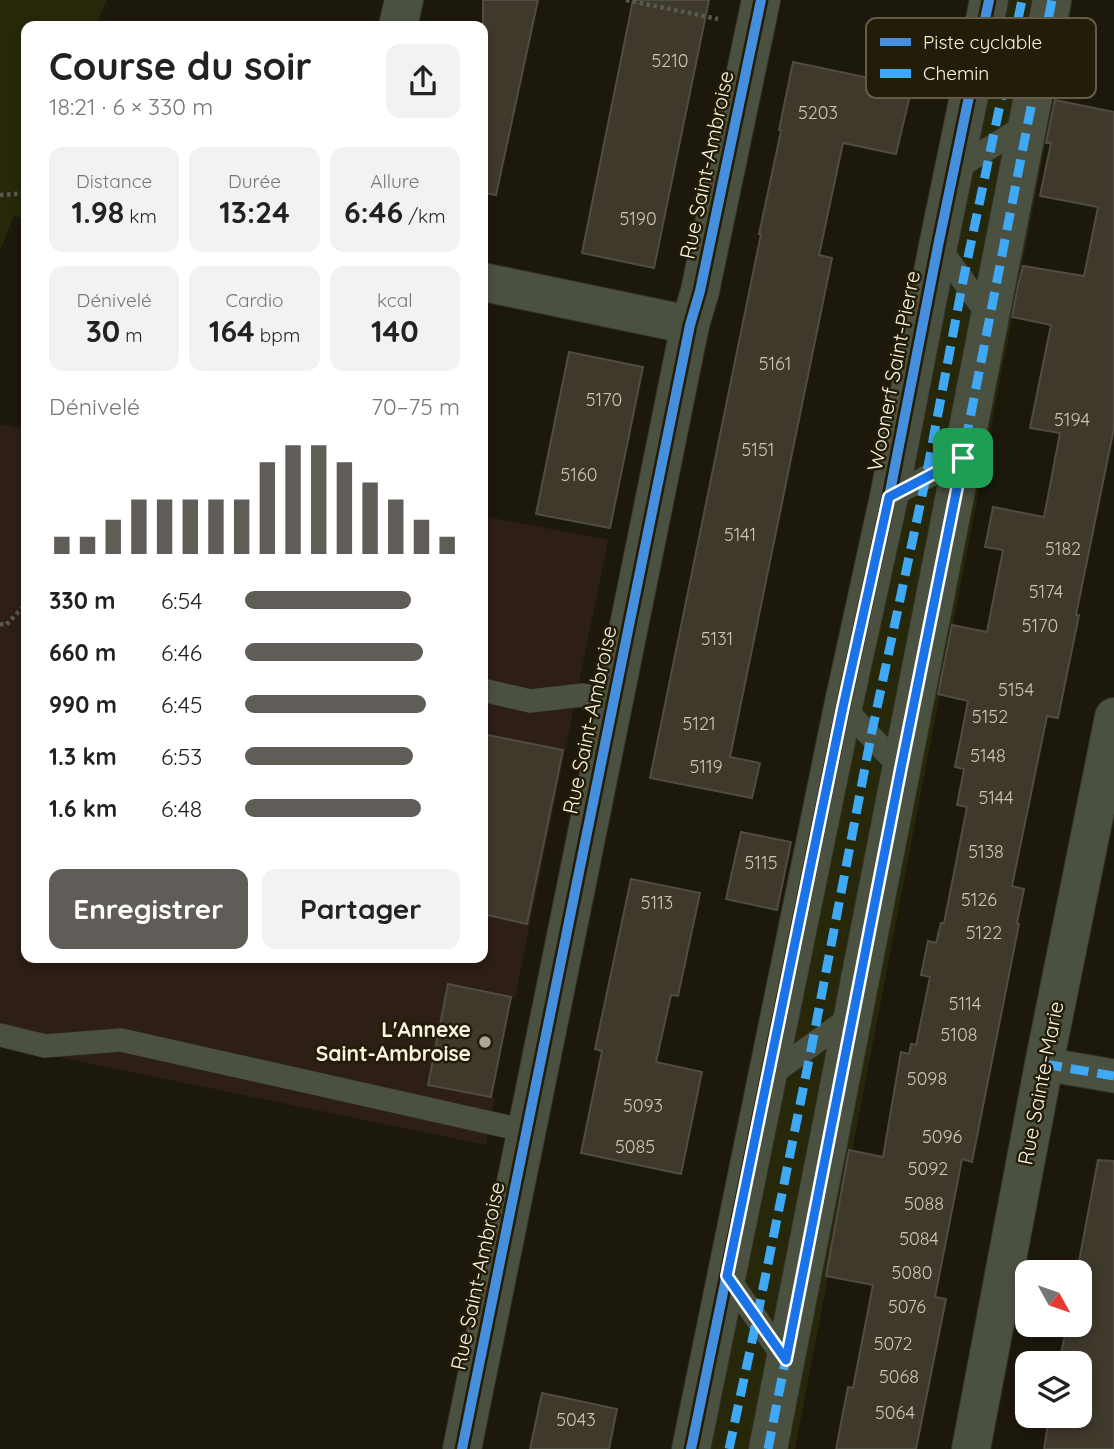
<!DOCTYPE html>
<html lang="fr">
<head>
<meta charset="utf-8">
<style>
	:root { --surface:#fff; --page:#f2f2f2; --text:#222; --muted:#767676; --accent:#605d58 }
	body { margin:0; font-family:Quicksand,sans-serif; background:var(--page); color:var(--text); height:100vh; display:flex; flex-direction:column; font-size:26px; white-space:nowrap }
	* { box-sizing:border-box; margin:0 }
	p { font-size:23px; color:var(--muted) }
	.icon { flex:none; width:38px; height:38px; fill:none; stroke:currentColor; stroke-width:2; stroke-linecap:round; stroke-linejoin:round }
	.map { position:relative; flex:1; overflow:hidden }
	.panel { position:absolute; left:21px; top:21px; width:467px; height:942px; display:flex; flex-direction:column; background:var(--surface); border-radius:14px; box-shadow:0 4px 10px #0003 }
	.panel>* { flex:none }
	.needle { width:46px; rotate:130deg }
	.controls { position:absolute; left:1015px; top:1260px; display:grid; gap:14px }
	.controls a { display:grid; place-items:center; width:77px; height:77px; border-radius:14px; background:var(--surface); box-shadow:0 4px 10px #0003; font-size:35px }
	.pin { position:absolute; display:grid; place-items:center; width:60px; height:60px; color:#fff; margin:-30px; border-radius:14px; box-shadow:0 4px 10px #0006 }
	.round { display:grid; place-items:center; flex:none; width:74px; height:74px; border-radius:14px; background:var(--page) }
	.overview { display:flex; align-items:center; justify-content:space-between; height:119px; padding:0 28px }
	h1 { font-size:38px; font-weight:800; line-height:52px }
	.metrics { display:grid; grid-template-columns:repeat(3,1fr); gap:10px; height:119px; padding:7px 28px }
	.metrics div { display:grid; align-content:center; border-radius:14px; background:var(--page); text-align:center }
	.metrics b { font-size:30px; font-weight:800 }
	.metrics small { font-size:19px; font-weight:400 }
	.metrics p { font-size:19px }
	.chart { height:196px; padding:14px 28px }
	.chart p { display:flex; justify-content:space-between }
	.chart svg { width:100%; height:126px; margin-top:7px; stroke:var(--accent); stroke-width:6 }
	.action { display:flex; gap:14px; margin-top:auto; padding:14px 28px }
	.action a { flex:1; height:80px; border-radius:14px; background:var(--accent); color:#fff; font-size:28px; font-weight:800; line-height:80px; text-align:center }
	.action a+a { background:var(--page); color:var(--text) }
	ul { padding:0 28px; list-style:none; font-size:23px }
	li { display:grid; grid-template-columns:112px 84px 1fr; align-items:center; height:52px }
	li i { height:18px; border-radius:9px; background:var(--accent) }
	.map>svg:first-child { display:block }
	.industrial { fill:#2d1e16 }
	.green { fill:#262809 }
	.building { fill:#3e392b; stroke:#504c41; stroke-width:2 }
	.lines { fill:none; stroke-linecap:round; stroke-linejoin:round }
	.service-casing { stroke:#363128; stroke-width:24 }
	.pedestrian-casing { stroke:#363128; stroke-width:35 }
	.minor-casing { stroke:#363128; stroke-width:40 }
	.path { stroke:#585a4e; stroke-width:4.5; stroke-dasharray:3.5 3.5; stroke-linecap:butt }
	.service { stroke:#4b5141; stroke-width:23 }
	.pedestrian { stroke:#4b5141; stroke-width:33 }
	.minor { stroke:#4b5141; stroke-width:38 }
	.quiet { stroke:#3fa9f5; stroke-width:9; stroke-dasharray:18 9; stroke-linecap:butt }
	.cycleway-casing { stroke:#231c06; stroke-width:15 }
	.cycleway { stroke:#468fdf; stroke-width:10 }
	.route-casing { stroke:#fff; stroke-width:14 }
	.route { stroke:#1a73e8; stroke-width:9 }
	.poi-dot { fill:#aba699; stroke:#231c06; stroke-width:2.5 }
	.labels { text-anchor:middle; stroke-width:5; stroke-linejoin:round; paint-order:stroke }
	.number-label { font-size:18px; fill:#cac4b6 }
	.street-label { font-size:21px; fill:#f8f3e5; stroke:#231c06 }
	.poi-label { font-size:21px; font-weight:bold; fill:#f8f3e5; stroke:#231c06; text-anchor:end }
	.key { fill:#231c06; stroke:#635c49; stroke-width:2 }
	.key-label { font-size:19px; fill:#f8f3e5 }
</style>
</head>
<body>
<div class="map">
<svg width="1114" height="1449" viewBox="0 0 1114 1449">
	<rect width="100%" height="100%" fill="#1d180c"/>
	<polygon class="industrial" points="0,424 26,429 26,957 483,957 483,516 608,540 515,998 449,984 428,1084 495,1098 486,1145 0,1045"/>
	<g class="green">
		<polygon points="0,0 107,0 95,26 26,26 26,219 14,216 0,250"/>
		<polygon points="971,0 1073,0 795,1449 674,1449"/>
	</g>
	<g class="building">
		<polygon points="483,0 538,0 496,195 483,193"/>
		<polygon points="633,0 709,0 654,268 582,253"/>
		<polygon points="793,62 912,87 896,154 843,143 819,255 832,258 730,757 760,763 752,798 650,778 761,234 759,234 781,131 779,130"/>
		<polygon points="1055,100 1114,112 1114,428 1076,615 1079,615 1058,718 1047,716 1012,886 1024,889 1017,923 1019,924 972,1162 962,1159 935,1297 946,1299 916,1449 836,1449 848,1387 853,1388 873,1285 826,1276 849,1150 883,1157 901,1052 909,1054 911,1044 916,1045 930,977 921,975 928,941 936,943 941,923 944,923 967,807 957,805 964,769 955,767 968,701 938,694 952,625 987,632 1003,550 985,547 993,507 1044,517 1060,433 1030,428 1051,325 1012,317 1018,286 1023,266 1084,276 1098,207 1040,196 1051,143 1046,143"/>
		<polygon points="569,352 643,367 610,528 536,514"/>
		<polygon points="483,734 563,750 527,924 483,914"/>
		<polygon points="741,832 791,842 777,910 726,899"/>
		<polygon points="631,879 700,893 678,996 671,995 656,1062 702,1072 681,1174 581,1153 602,1051 595,1049"/>
		<polygon points="448,984 511,997 491,1097 428,1085"/>
		<polygon points="1098,1160 1114,1161 1114,1449 1044,1449 1049,1418 1047,1417 1047,1416 1080,1416 1080,1363 1059,1363 1067,1325 1080,1325 1080,1272 1077,1272"/>
		<polygon points="542,1393 617,1409 609,1449 530,1449"/>
	</g>
	<g class="lines">
		<g class="service-casing">
			<g id="service">
				<polyline points="954,170 1028,124"/>
				<polyline points="938,246 991,319"/>
				<polyline points="889,497 963,458"/>
				<polyline points="483,690 530,701 583,695 614,701"/>
				<polyline points="843,707 901,768"/>
				<polyline points="0,1035 45,1046 121,1040 527,1131"/>
				<polyline points="768,1077 853,1015"/>
				<polyline points="727,1276 786,1361"/>
			</g>
		</g>
		<g class="pedestrian-casing">
			<polyline id="pedestrian" points="1044,1064 1114,1076"/>
		</g>
		<g class="minor-casing">
			<g id="minor">
				<polyline points="398,26 404,0"/>
				<polyline points="483,282 690,325"/>
				<polyline points="462,1449 690,325 700,291 761,0"/>
				<polyline points="691,1449 843,707 889,497 938,246 989,0"/>
				<polyline points="768,1449 1052,0"/>
				<polyline points="971,1449 1044,1064 1114,717"/>
			</g>
		</g>
		<g class="path">
			<polyline points="626,0 718,19"/>
			<polyline points="0,195 26,193"/>
			<polyline points="0,624 6,625 26,604"/>
		</g>
		<use href="#service" class="service"/>
		<use href="#pedestrian" class="pedestrian"/>
		<use href="#minor" class="minor"/>
		<g class="quiet">
			<polyline points="1044,1064 1114,1076"/>
			<polyline points="729,1449 757,1318 812,1045 871,736 926,477 963,281 1022,0"/>
			<polyline points="768,1449 1052,0"/>
		</g>
		<g class="cycleway-casing">
			<g id="cycleway">
				<polyline points="462,1449 690,325 700,291 761,0"/>
				<polyline points="691,1449 843,707 889,497 938,246 989,0"/>
			</g>
		</g>
		<use href="#cycleway" class="cycleway"/>
	</g>
	<g class="lines">
		<g class="route-casing">
			<polygon id="route" points="963,458 901,768 786,1360 727,1276 843,707 889,497"/>
		</g>
		<use href="#route" class="route"/>
	</g>
	<circle class="poi-dot" cx="485" cy="1042" r="7"/>
	<g class="labels">
		<g class="number-label">
			<text x="670" y="67">5210</text>
			<text x="818" y="119">5203</text>
			<text x="638" y="225">5190</text>
			<text x="775" y="370">5161</text>
			<text x="604" y="406">5170</text>
			<text x="1072" y="426">5194</text>
			<text x="758" y="456">5151</text>
			<text x="579" y="481">5160</text>
			<text x="740" y="541">5141</text>
			<text x="1063" y="555">5182</text>
			<text x="1046" y="598">5174</text>
			<text x="1040" y="632">5170</text>
			<text x="717" y="645">5131</text>
			<text x="1016" y="696">5154</text>
			<text x="990" y="723">5152</text>
			<text x="699" y="730">5121</text>
			<text x="988" y="762">5148</text>
			<text x="706" y="773">5119</text>
			<text x="996" y="804">5144</text>
			<text x="986" y="858">5138</text>
			<text x="761" y="869">5115</text>
			<text x="979" y="906">5126</text>
			<text x="657" y="909">5113</text>
			<text x="984" y="939">5122</text>
			<text x="965" y="1010">5114</text>
			<text x="959" y="1041">5108</text>
			<text x="927" y="1085">5098</text>
			<text x="643" y="1112">5093</text>
			<text x="942" y="1143">5096</text>
			<text x="635" y="1153">5085</text>
			<text x="928" y="1175">5092</text>
			<text x="924" y="1210">5088</text>
			<text x="919" y="1245">5084</text>
			<text x="912" y="1279">5080</text>
			<text x="907" y="1313">5076</text>
			<text x="893" y="1350">5072</text>
			<text x="899" y="1383">5068</text>
			<text x="895" y="1419">5064</text>
			<text x="576" y="1426">5043</text>
		</g>
		<g class="street-label">
			<text transform="translate(707 165) rotate(-78)" y="7">Rue Saint-Ambroise</text>
			<text transform="translate(894 371) rotate(-79)" y="7">Woonerf Saint-Pierre</text>
			<text transform="translate(590 720) rotate(-78)" y="7">Rue Saint-Ambroise</text>
			<text transform="translate(1041 1083) rotate(-79)" y="7">Rue Sainte-Marie</text>
			<text transform="translate(478 1276) rotate(-78)" y="7">Rue Saint-Ambroise</text>
		</g>
		<g class="poi-label">
			<text x="471" y="1037">L'Annexe<tspan x="471" dy="24">Saint-Ambroise</tspan></text>
		</g>
	</g>
	<rect x="866" y="18" width="230" height="80" rx="10" class="key"/>
	<rect x="880" y="38" width="31" height="8" fill="#468fdf"/>
	<rect x="880" y="69" width="31" height="9" fill="#3fa9f5"/>
	<g class="key-label">
		<text x="923" y="49">Piste cyclable</text>
		<text x="923" y="80">Chemin</text>
	</g>
</svg>
<div class="controls">
<a><svg class="needle" viewBox="-14 -14 28 28"><path d="M0-13l5 13h-10z" fill="#e53935"/><path d="M0 13l5-13h-10z" fill="#767676"/></svg></a>
<a><svg class="icon" aria-label="layers" viewBox="0 0 24 24"><path d="M12 4l9 5-9 5-9-5zM3 14l9 5 9-5"/></svg></a>
</div>
<div class="pin" style="left:963px;top:458px;background:#1e9e55"><svg class="icon" aria-label="arrive" viewBox="0 0 24 24"><path d="M6 21V4h12l-3 4 3 4H6"/></svg></div>
<section class="panel">
<div class="overview"><div><h1>Course du soir</h1><p>18:21 · 6 × 330 m</p></div><a class="round"><svg class="icon" aria-label="share" viewBox="0 0 24 24"><path d="M12 15V3M7 8l5-5 5 5M5 13v7h14v-7"/></svg></a></div>
<div class="metrics">
<div><p>Distance</p><b>1.98<small> km</small></b></div>
<div><p>Durée</p><b>13:24</b></div>
<div><p>Allure</p><b>6:46<small> /km</small></b></div>
</div>
<div class="metrics">
<div><p>Dénivelé</p><b>30<small> m</small></b></div>
<div><p>Cardio</p><b>164<small> bpm</small></b></div>
<div><p>kcal</p><b>140</b></div>
</div>
<div class="chart"><p><span>Dénivelé</span>70–75 m</p>
<svg viewBox="0 0 160 44" preserveAspectRatio="none"><path d="M5 44V38M15 44V38M25 44V32M35 44V25M45 44V25M55 44V25M65 44V25M75 44V25M85 44V12M95 44V6M105 44V6M115 44V12M125 44V19M135 44V25M145 44V32M155 44V38"/></svg>
</div>
<ul>
<li><b>330 m</b>6:54<i style="width:77%"></i></li>
<li><b>660 m</b>6:46<i style="width:83%"></i></li>
<li><b>990 m</b>6:45<i style="width:84%"></i></li>
<li><b>1.3 km</b>6:53<i style="width:78%"></i></li>
<li><b>1.6 km</b>6:48<i style="width:82%"></i></li>
</ul>
<div class="action"><a>Enregistrer</a><a>Partager</a></div>
</section>
</div>
</body>
</html>
